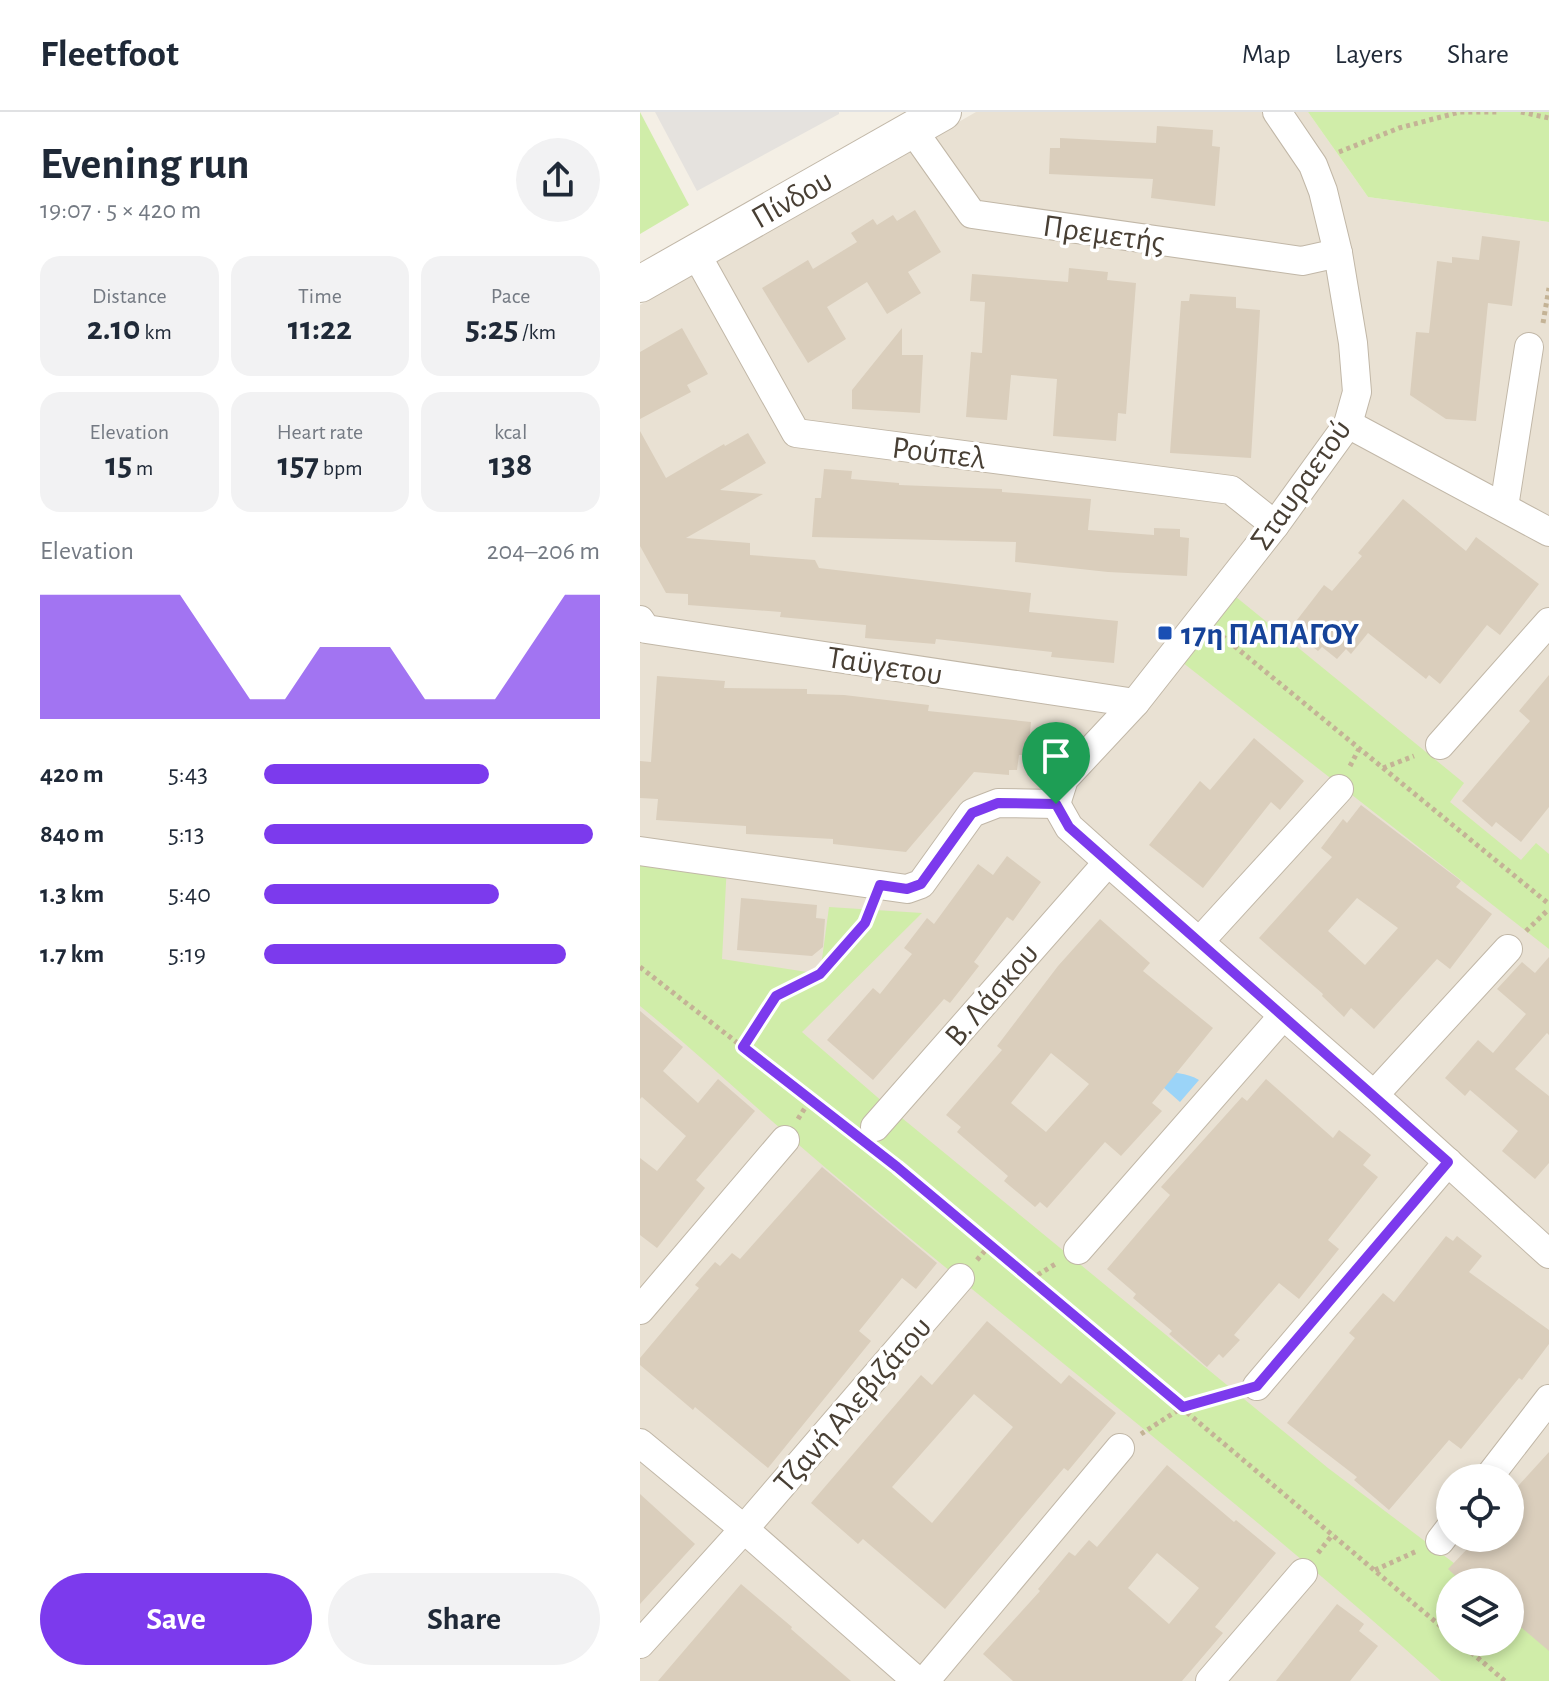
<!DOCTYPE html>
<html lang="en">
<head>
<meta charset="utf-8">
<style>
	:root { --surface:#fff; --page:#f2f2f3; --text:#1f2937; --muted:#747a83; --line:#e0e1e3; --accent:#7c3aed }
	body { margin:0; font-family:"Alegreya Sans",sans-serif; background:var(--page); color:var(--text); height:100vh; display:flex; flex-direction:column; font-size:30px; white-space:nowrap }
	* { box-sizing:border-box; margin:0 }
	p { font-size:26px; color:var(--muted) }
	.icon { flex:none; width:44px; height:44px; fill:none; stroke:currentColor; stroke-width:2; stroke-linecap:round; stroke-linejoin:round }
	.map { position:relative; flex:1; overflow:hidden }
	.panel { display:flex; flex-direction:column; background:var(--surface); width:640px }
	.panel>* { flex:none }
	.controls { position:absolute; left:796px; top:1352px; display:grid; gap:16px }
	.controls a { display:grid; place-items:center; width:88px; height:88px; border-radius:50%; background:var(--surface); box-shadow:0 4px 12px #0003; font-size:40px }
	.pin { position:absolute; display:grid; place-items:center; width:68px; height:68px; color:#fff; margin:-82px -34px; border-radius:50% 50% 50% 0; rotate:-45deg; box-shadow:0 0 8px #0007 }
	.pin .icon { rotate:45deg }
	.round { display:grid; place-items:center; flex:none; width:84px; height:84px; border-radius:42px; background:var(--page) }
	.overview { display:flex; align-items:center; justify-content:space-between; height:136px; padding:0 40px }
	h1 { font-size:44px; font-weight:700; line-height:60px }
	.metrics { display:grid; grid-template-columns:repeat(3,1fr); gap:12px; height:136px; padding:8px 40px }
	.metrics div { display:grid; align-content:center; border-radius:20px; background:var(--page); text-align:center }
	.metrics b { font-size:34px; font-weight:700 }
	.metrics small { font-size:22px; font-weight:400 }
	.metrics p { font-size:22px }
	.chart { height:224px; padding:16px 40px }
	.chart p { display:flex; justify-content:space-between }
	.chart svg { width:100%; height:144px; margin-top:8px; fill:var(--accent); opacity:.7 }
	.primary-button { display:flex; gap:16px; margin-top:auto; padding:16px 40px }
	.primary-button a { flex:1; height:92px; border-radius:48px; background:var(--accent); color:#fff; font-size:32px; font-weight:700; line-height:92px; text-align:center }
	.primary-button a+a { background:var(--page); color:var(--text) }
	ul { padding:0 40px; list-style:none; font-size:26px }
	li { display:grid; grid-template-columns:128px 96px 1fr; align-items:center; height:60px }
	li i { height:20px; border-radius:10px; background:var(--accent) }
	header { display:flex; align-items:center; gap:48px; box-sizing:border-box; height:112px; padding:0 40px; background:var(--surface); border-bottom:2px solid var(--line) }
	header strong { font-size:38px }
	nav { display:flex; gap:44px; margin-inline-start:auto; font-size:28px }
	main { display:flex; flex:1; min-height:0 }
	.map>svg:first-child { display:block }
	.residential { fill:#e9e1d3; fill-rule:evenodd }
	.green { fill:#d0eda9 }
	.parking { fill:#e5e2de }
	.water { fill:#9bd4f8 }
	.building { fill:#dacebc; fill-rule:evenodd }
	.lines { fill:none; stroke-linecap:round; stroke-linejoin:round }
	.minor-casing { stroke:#c1b7a7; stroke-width:30 }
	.tertiary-casing { stroke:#c1b7a7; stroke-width:38 }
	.path { stroke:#c4b396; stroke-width:5; stroke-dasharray:4 4; stroke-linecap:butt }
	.minor { stroke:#fff; stroke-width:28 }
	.tertiary { stroke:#fff; stroke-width:36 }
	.route-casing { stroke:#fff; stroke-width:16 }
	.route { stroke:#7c3aed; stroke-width:10 }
	.transit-dot { fill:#1a4fb4; stroke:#fff; stroke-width:3 }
	.labels { text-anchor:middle; stroke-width:7; stroke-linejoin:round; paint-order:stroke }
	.street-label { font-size:32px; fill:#483f34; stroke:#fff }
	.transit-label { font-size:32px; font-weight:bold; fill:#164399; stroke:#fff; text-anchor:start }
</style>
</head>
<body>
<header>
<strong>Fleetfoot</strong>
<nav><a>Map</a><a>Layers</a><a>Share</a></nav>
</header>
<main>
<section class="panel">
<div class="overview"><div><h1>Evening run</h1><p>19:07 · 5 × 420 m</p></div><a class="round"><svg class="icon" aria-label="share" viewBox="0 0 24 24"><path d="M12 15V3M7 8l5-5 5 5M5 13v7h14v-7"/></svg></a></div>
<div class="metrics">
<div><p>Distance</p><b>2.10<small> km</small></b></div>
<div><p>Time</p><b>11:22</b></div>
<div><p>Pace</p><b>5:25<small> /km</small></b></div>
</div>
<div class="metrics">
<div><p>Elevation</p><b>15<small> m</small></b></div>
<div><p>Heart rate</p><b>157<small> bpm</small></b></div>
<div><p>kcal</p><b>138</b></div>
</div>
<div class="chart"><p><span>Elevation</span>204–206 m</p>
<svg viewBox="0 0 160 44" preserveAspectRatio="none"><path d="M0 44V6L10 6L20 6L30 6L40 6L50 22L60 38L70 38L80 22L90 22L100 22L110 38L120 38L130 38L140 22L150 6L160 6V44z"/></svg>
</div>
<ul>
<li><b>420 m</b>5:43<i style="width:67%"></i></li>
<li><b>840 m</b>5:13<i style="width:98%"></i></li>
<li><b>1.3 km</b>5:40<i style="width:70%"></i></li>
<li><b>1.7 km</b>5:19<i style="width:90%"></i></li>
</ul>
<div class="primary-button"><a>Save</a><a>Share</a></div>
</section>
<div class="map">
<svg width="909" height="1569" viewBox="0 0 909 1569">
	<rect width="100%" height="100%" fill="#f4efe5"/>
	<path class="residential" d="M 336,0 L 668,0 L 728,85 L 909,110 L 909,1569 L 0,1569 L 0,193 ZM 810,1366 L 870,1366 L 870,1426 L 810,1426 ZM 810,1470 L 870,1470 L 870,1530 L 810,1530 Z"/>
	<g class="green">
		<polygon points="0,0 49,93 0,122"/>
		<polygon points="668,0 909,0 909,110 728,85"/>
		<polygon points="585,476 824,671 810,690 881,748 896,731 909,742 909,837 533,543"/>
		<path d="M 0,739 L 87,752 L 82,847 L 180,862 L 189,795 L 282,801 L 162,920 L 251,997 L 688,1356 L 839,1470 L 810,1470 L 810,1530 L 870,1530 L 870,1493 L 909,1523 L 909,1569 L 801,1569 C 603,1391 391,1229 187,1057 C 124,1004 64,946 0,894 Z"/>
	</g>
	<polygon class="parking" points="15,0 199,0 199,2 57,79"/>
	<path class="water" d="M 506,960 C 523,960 545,959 559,968 L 540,990 Z"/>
	<g class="building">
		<polygon points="517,14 573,18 572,34 580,35 575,94 511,86 513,67 409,62 410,36 420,36 420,26 516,31"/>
		<polygon points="275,98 301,140 268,160 281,181 247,202 227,170 187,195 206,227 168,251 122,176 168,148 173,157 217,130 211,121 233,107 237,113 253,103 257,109"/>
		<polygon points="842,124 880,129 872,194 848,191 836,309 806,307 770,283 776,220 789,221 797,149 812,151 812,145 839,148"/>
		<polygon points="429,156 468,160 467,168 496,171 486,302 478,301 476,329 413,324 417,267 371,263 367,308 326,305 331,240 342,241 345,190 330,189 332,162 428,170"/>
		<polygon points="550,182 596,185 596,196 620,198 611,346 530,341 541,189 549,189"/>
		<polygon points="42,216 68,262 47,273 51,280 0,307 0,240"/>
		<polygon points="262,216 262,243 283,243 280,301 212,297 212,278"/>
		<polygon points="0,319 26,366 84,332 85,334 108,321 126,351 80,378 123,382 46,426 110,431 110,443 175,448 179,456 391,481 389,500 478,509 474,551 411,545 412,540 296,527 295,532 225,526 226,513 140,505 141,500 48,493 48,482 26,481 0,434"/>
		<polygon points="184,357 212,359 211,367 259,371 259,373 362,377 362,380 451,387 448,418 514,423 514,416 540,417 540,425 549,426 547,464 468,460 375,450 376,430 172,425 175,386 181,386"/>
		<polygon points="763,387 826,439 836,425 899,472 860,523 847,513 800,572 789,563 786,567 728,521 711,542 706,537 697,547 682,535 678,539 650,517 684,473 692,479 722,444 718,441"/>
		<polygon points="909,563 909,695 881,730 856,710 852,715 822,689 890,609 879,599"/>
		<polygon points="17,564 85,569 84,576 167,577 167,582 204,583 289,593 288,599 391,610 388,643 379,643 377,658 369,658 369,663 334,660 266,740 193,732 193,727 106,722 106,714 16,708 18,687 0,686 0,649 11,650"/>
		<polygon points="614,626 664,669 640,698 631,690 563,776 509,733 560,669 570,678"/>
		<path d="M 721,693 L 821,769 L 816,775 L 852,802 L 810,857 L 797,847 L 734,917 L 711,896 L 704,905 L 682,884 L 683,882 L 619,826 L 692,745 L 681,736 L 703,707 L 707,711 ZM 717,786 L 758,816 L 725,853 L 688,819 Z"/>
		<polygon points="367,744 401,770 373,809 367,805 334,850 339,854 310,891 304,887 233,968 187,928 233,876 240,882 272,842 264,836 287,806 294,812 338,752 353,763"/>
		<polygon points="101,786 177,793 176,806 185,807 183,835 172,844 97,838"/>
		<path d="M 460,807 L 510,851 L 503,859 L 573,916 L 512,991 L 522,999 L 481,1044 L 465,1030 L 407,1096 L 400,1090 L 395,1095 L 364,1069 L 368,1064 L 317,1020 L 321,1015 L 306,1003 L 362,938 L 357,934 L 418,854 ZM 411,941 L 449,972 L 406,1020 L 371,991 Z"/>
		<polygon points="909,845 909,923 907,921 875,957 909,984 909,1051 895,1067 862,1039 878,1019 830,978 825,984 805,966 838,928 853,941 886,902 857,877 882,850 895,861"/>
		<polygon points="0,899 43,935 23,959 58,991 78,967 115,999 56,1068 65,1076 17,1136 0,1123 0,1046 17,1059 46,1024 2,985 0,987"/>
		<polygon points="626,967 693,1026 699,1018 731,1043 723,1053 738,1065 688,1128 699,1137 659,1187 639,1171 594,1223 600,1228 583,1246 579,1242 567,1255 529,1222 532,1219 493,1186 496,1182 467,1157 530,1083 521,1075 602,985 607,989"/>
		<polygon points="182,1055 297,1151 276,1177 262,1166 219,1219 231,1229 128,1356 55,1295 53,1298 0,1253 0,1246 59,1176 55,1173 75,1150 80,1154 92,1141 100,1147"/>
		<polygon points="806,1124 813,1129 817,1124 842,1144 829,1160 909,1218 909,1232 882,1268 879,1266 821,1337 809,1328 749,1398 714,1368 717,1365 647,1311 715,1226 709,1221 743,1181 754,1190"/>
		<path d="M 347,1209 L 421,1272 L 429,1263 L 476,1301 L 428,1359 L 424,1356 L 305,1497 L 223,1427 L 218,1432 L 171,1391 L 281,1263 L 292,1273 ZM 334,1282 L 373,1315 L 292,1411 L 252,1375 Z"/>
		<polygon points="909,1340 909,1539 870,1506 870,1470 822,1470 808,1457 830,1434 834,1438 846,1426 870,1426 870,1383"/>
		<path d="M 527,1353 L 594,1410 L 596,1408 L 636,1441 L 575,1515 L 583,1521 L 542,1569 L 373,1569 L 343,1542 L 400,1479 L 398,1477 L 429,1440 L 435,1444 L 449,1428 L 457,1435 ZM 517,1441 L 559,1476 L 529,1512 L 488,1476 Z"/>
		<polygon points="0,1382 55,1432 0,1492"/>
		<polygon points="101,1472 152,1515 151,1517 211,1569 18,1569"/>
		<polygon points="697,1492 724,1512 719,1519 738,1534 710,1569 636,1569"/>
	</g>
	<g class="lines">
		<g class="minor-casing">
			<g id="minor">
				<polyline points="272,17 332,102 662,149 698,141"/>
				<polyline points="55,140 156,321 591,378 635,413"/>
				<polyline points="708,312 909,420"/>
				<polyline points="864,395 889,235"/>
				<polyline points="0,508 6,517 495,591"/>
				<polyline points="800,633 909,510"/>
				<polyline points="416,692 424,667 495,591 635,413 708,312 717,280 713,231 698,141 683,79 673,53 637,0"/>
				<polyline points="416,692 429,715 468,750 734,983 909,1142"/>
				<polyline points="0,739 267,777 281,772 332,701 358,691 416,692"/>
				<polyline points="560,829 699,677"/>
				<polyline points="734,983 868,837"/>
				<polyline points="235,1015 468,750"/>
				<polyline points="438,1138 642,905"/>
				<polyline points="0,1198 145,1028"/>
				<polyline points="617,1274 808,1050"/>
				<polyline points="0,1331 104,1417 277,1569"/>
				<polyline points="848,1366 909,1287"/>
				<polyline points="800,1429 810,1416"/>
				<polyline points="0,1532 104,1417 320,1166"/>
				<polyline points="285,1569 480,1336"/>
				<polyline points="570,1569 663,1461"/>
			</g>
		</g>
		<g class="tertiary-casing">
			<g id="tertiary">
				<path id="s1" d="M 0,172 L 303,0"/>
			</g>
		</g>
		<g class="path">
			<polyline points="881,0 909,6"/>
			<polyline points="699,40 759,16 820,0 859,0"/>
			<polyline points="903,211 909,176"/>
			<polyline points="582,524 909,792"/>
			<polyline points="710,654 719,637"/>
			<polyline points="743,656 774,644"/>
			<polyline points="886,819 909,797"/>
			<polyline points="0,855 208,1017"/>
			<polyline points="103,935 136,884 180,862 225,811 230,799"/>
			<polyline points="158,1007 170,988"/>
			<polyline points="241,1043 810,1522"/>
			<polyline points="337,1148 350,1133"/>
			<polyline points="391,1167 417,1151"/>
			<polyline points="501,1322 543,1295 590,1282"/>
			<polyline points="678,1441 693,1422"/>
			<polyline points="735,1458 777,1439"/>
			<polyline points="819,1530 865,1569"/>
		</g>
		<use href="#minor" class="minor"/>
		<use href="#tertiary" class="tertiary"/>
	</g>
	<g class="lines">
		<g class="route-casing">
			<polygon id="route" points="358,691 416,692 429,715 808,1050 617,1274 543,1295 257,1055 103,935 136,884 180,862 225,811 240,773 267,777 281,772 332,701"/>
		</g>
		<use href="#route" class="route"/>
	</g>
	<rect class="transit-dot" x="517" y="513" width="16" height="16" rx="4"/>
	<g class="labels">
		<g class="street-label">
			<text dy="11" stroke="none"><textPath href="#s1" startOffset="174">Πίνδου</textPath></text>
			<text transform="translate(464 121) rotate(8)" y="11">Πρεμετής</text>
			<text transform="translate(299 340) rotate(7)" y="11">Ρούπελ</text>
			<text transform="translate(660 372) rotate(-55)" y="11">Σταυραετού</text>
			<text transform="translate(245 553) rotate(9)" y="11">Ταϋγετου</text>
			<text transform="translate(351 882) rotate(-49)" y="11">Β. Λάσκου</text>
			<text transform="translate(212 1292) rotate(-49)" y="11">Τζανή Αλεβιζάτου</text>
		</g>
		<g class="transit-label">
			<text x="541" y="532">17η ΠΑΠΑΓΟΥ</text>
		</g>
	</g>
</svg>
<div class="controls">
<a><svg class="icon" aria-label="locate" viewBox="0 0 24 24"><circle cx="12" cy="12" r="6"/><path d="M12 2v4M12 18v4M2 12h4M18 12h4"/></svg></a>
<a><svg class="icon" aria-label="layers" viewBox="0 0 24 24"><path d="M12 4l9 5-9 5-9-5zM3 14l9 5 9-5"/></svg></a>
</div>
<div class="pin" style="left:416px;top:692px;background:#1e9e55"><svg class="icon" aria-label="arrive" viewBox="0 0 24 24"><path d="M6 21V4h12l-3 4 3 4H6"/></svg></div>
</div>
</main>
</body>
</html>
